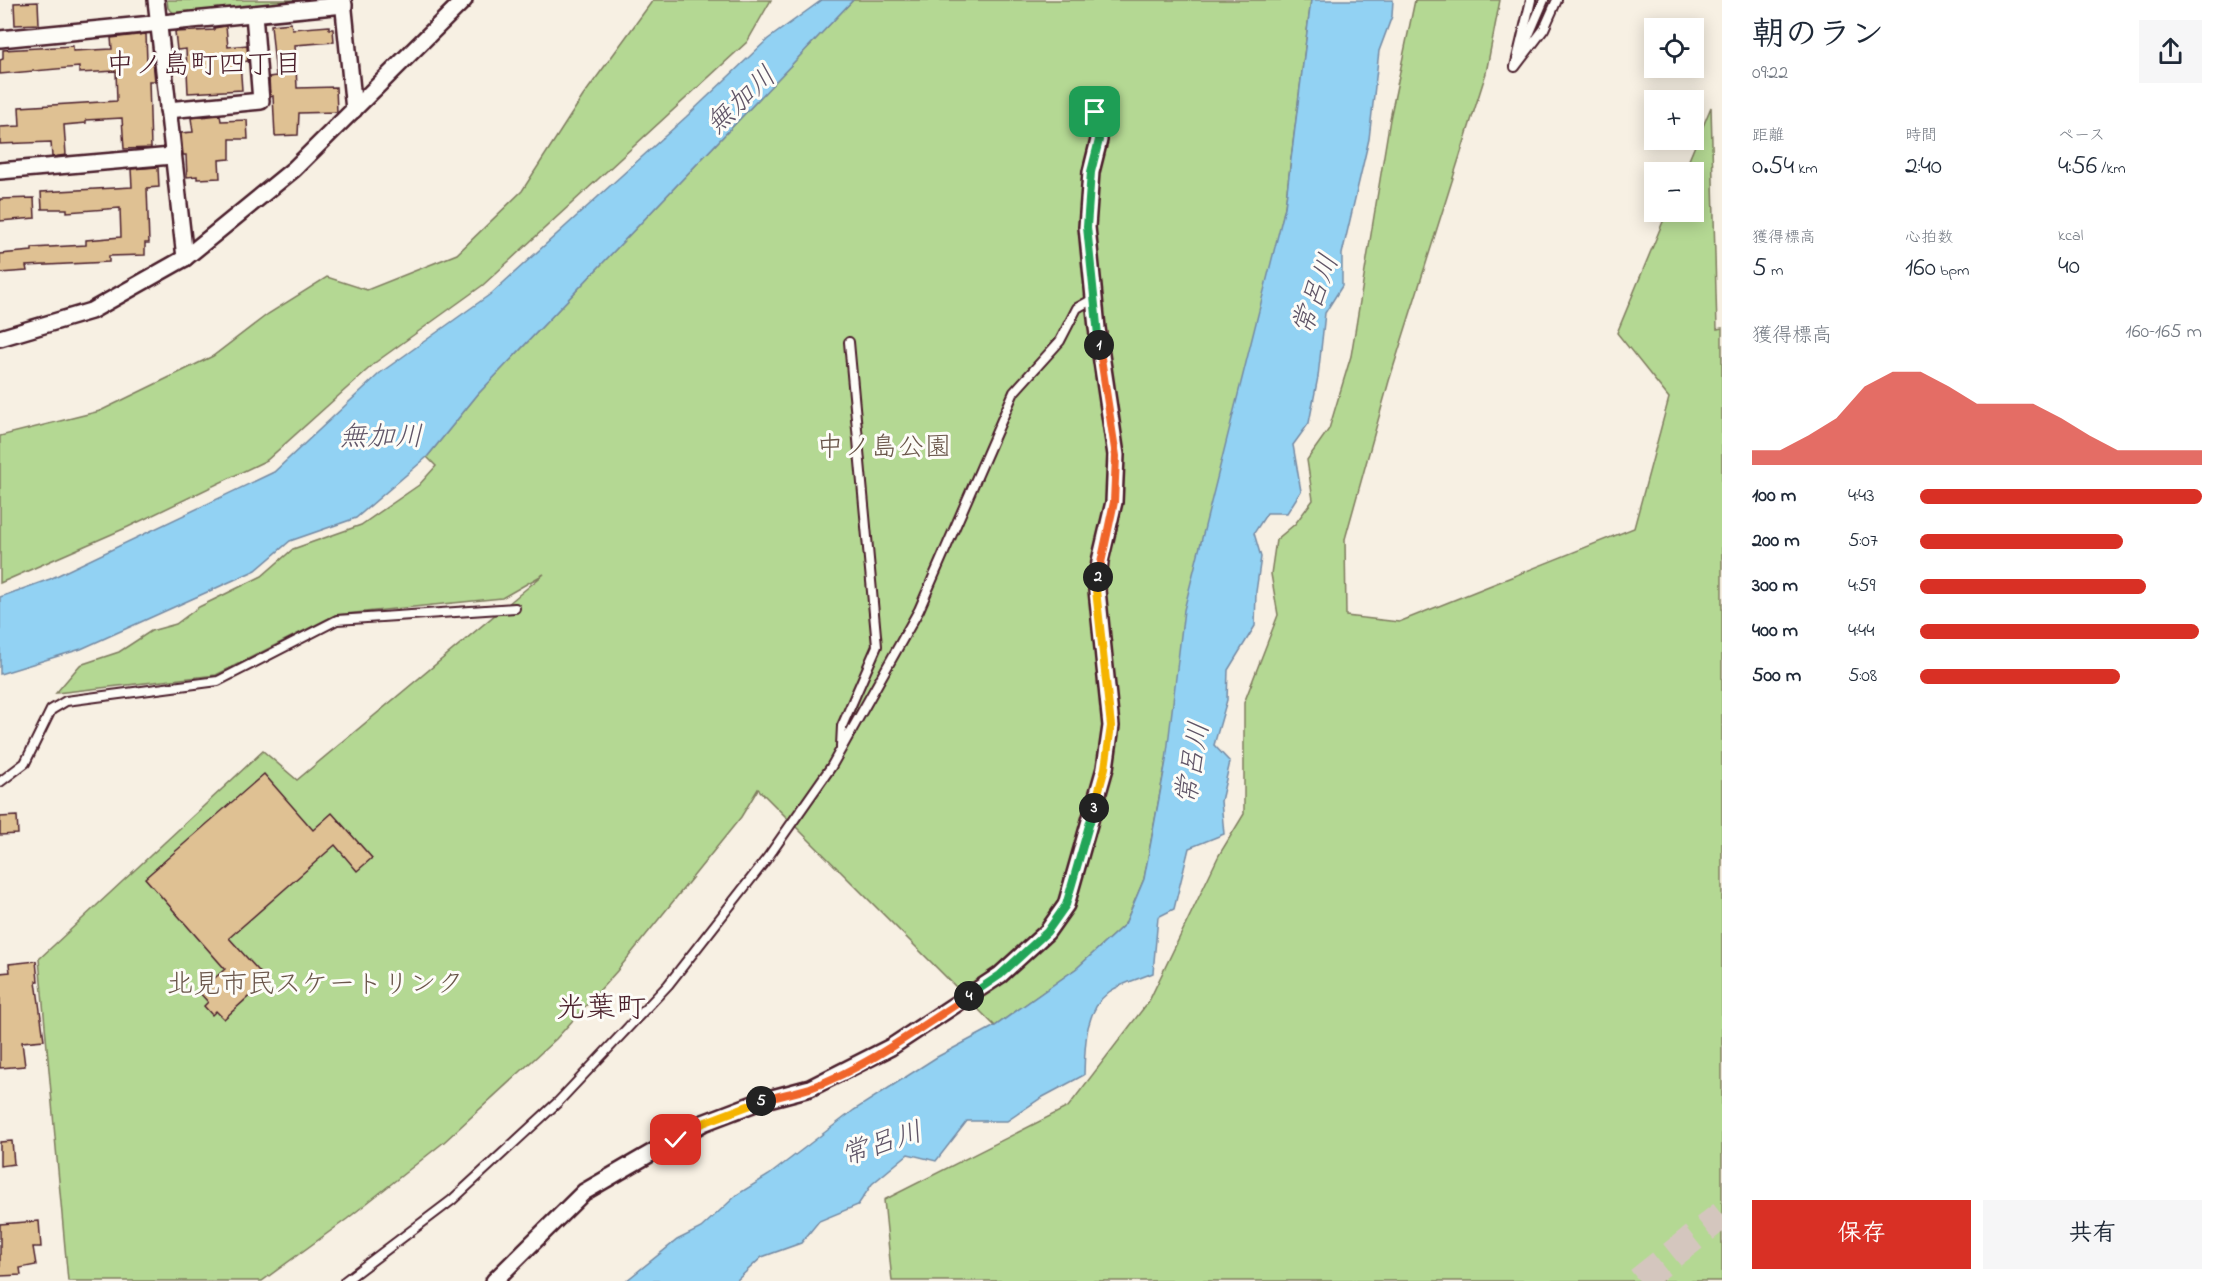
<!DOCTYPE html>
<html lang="ja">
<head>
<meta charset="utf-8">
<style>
	:root { --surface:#fff; --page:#f6f6f7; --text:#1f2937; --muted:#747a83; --accent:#d93025 }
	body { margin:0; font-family:"Indie Flower","Klee One",sans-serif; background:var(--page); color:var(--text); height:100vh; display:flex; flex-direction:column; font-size:22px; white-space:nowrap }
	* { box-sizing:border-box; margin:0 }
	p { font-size:20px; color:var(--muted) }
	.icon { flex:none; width:33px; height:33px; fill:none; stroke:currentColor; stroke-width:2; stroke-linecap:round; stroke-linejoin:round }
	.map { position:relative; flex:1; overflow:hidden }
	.sheet { display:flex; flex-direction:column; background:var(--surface); width:510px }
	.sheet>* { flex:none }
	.tools { position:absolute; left:1644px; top:18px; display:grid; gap:12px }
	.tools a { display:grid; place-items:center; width:60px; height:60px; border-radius:0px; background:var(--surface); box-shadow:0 3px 15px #0003; font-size:30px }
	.pin { position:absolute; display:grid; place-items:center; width:51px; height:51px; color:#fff; margin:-26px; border-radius:12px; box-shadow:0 3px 9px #0006 }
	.km { position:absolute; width:30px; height:30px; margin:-15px; border-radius:50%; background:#222; color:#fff; font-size:16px; line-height:30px; text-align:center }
	.round { display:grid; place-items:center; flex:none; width:63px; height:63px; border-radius:0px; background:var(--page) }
	.headline { display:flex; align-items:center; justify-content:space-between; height:102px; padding:0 30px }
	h1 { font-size:33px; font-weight:600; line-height:45px }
	.figures { display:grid; grid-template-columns:repeat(3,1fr); gap:9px; height:102px; padding:6px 30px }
	.figures div { display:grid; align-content:center }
	.figures b { font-size:26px; font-weight:600 }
	.figures small { font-size:16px; font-weight:400 }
	.figures p { font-size:16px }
	.chart { height:168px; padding:12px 30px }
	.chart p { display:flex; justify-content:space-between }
	.chart svg { width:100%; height:108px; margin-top:6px; fill:var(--accent); opacity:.7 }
	.action { display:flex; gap:12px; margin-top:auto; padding:12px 30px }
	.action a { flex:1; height:69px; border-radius:0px; background:var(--accent); color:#fff; font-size:24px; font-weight:600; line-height:69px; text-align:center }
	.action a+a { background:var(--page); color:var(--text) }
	ul { padding:0 30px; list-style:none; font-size:20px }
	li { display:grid; grid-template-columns:96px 72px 1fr; align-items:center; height:45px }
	li i { height:15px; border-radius:8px; background:var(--accent) }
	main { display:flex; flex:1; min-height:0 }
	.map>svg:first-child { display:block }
	.green { fill:#b4d893; stroke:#7f7c5f; stroke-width:1.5 }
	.water { fill:#92d2f3; stroke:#758aa3; stroke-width:1.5 }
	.building { fill:#dfc193; stroke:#4a1f2b; stroke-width:1.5 }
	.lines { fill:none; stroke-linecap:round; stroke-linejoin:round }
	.motorway-tunnel { stroke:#d4c6be; stroke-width:28; stroke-dasharray:28 14; stroke-linecap:butt }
	.service-casing { stroke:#4a1f2b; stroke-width:12 }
	.minor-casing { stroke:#4a1f2b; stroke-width:20 }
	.service { stroke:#fdfcf7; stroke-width:8 }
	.minor { stroke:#fdfcf7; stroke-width:15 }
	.split-1-casing { stroke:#fff; stroke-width:12 }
	.split-2-casing { stroke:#fff; stroke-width:12 }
	.split-3-casing { stroke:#fff; stroke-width:12 }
	.split-4-casing { stroke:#fff; stroke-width:12 }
	.split-5-casing { stroke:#fff; stroke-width:12 }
	.split-6-casing { stroke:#fff; stroke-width:12 }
	.split-1 { stroke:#22a559; stroke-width:8 }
	.split-2 { stroke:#f0652b; stroke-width:8 }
	.split-3 { stroke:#f5b400; stroke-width:8 }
	.split-4 { stroke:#22a559; stroke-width:8 }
	.split-5 { stroke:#f0652b; stroke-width:8 }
	.split-6 { stroke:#f5b400; stroke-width:8 }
	.labels { text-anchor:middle; stroke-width:6; stroke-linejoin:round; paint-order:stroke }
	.park-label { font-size:27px; fill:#6a564a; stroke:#fdfcf7 }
	.neighbourhood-label { font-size:28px; fill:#4a1f2b; stroke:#fdfcf7 }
	.water-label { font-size:28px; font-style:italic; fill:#605567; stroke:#fdfcf7 }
	.quarter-label { font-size:30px; fill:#4a1f2b; stroke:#fdfcf7 }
</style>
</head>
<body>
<main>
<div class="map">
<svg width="1722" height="1281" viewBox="0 0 1722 1281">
	<rect width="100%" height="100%" fill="#f7f0e3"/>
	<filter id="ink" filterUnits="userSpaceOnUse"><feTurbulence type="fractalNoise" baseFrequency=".0167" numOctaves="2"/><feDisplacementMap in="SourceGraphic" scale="12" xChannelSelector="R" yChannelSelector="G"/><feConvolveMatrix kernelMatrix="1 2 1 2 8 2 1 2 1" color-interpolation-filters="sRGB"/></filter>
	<g filter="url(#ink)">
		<g class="green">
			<polygon points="167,0 314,0 174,13 168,8"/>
			<polygon points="653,0 771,0 747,42 483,285 376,362 267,460 128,527 0,583 0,436 100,411 213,356 268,314 327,277 367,290 457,254 522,191 583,96"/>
			<polygon points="853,0 1311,0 1285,207 1166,761 1144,879 1125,924 1077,968 995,1026 758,789 741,817 671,904 617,971 556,1039 444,1142 347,1219 262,1281 68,1281 39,959 263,751 297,780 544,574 502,598 335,615 216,675 56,693 80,665 119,652 151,631 176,624 199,607 262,576 293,549 361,525 419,485 436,466 427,457 478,394"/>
			<polygon points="1415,0 1500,0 1486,73 1389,381 1345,539 1346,616 1399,622 1634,528 1669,398 1617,333 1667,212 1694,212 1694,172 1684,172 1711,107 1717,329 1722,328 1722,1281 892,1281 884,1200 1068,1107 1149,1001 1219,855 1244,814 1244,703 1278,615 1271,574 1276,540 1295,524 1313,500 1307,460 1329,429 1351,356 1390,119"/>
		</g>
		<g class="water">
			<polygon points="822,0 853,0 478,394 427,457 356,518 290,541 256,570 81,649 0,674 0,597 50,579 274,472 380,373 492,293 686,117 768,39"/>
			<path d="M 1311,0 L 1393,0 L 1392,16 L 1379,51 L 1369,139 L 1342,254 L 1342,286 L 1325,313 L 1318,377 L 1309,423 L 1293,445 L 1301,491 L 1287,513 L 1267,513 L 1254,533 L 1261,557 L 1256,592 L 1255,626 L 1228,670 L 1227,700 L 1214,745 L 1230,762 L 1221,801 L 1224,834 L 1189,848 L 1174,909 L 1158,917 L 1153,973 C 1139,979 1121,983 1109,992 C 1084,1011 1085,1047 1084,1075 L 1041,1098 L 1007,1121 L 967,1121 L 936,1161 L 908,1154 L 872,1184 L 858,1205 L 819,1221 L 801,1243 L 762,1257 L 736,1281 L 626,1281 L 677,1240 L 701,1228 L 738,1194 L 769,1175 L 854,1110 L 937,1057 L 995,1026 L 1077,968 L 1125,924 L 1144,879 L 1166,761 L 1184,610 L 1285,207 Z"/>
		</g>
		<g class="building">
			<polygon points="38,2 39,24 15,25 14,3"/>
			<polygon points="291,23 292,29 329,26 329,29 333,29 334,42 295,45 297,88 336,87 337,112 299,113 298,135 275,136 273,96 270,97 269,77 276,76 271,25"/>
			<polygon points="226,26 228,47 247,45 248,61 240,62 242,90 188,93 186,49 177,50 175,32 214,30 214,28"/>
			<polygon points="146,34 147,62 153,62 155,81 149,81 151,148 124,149 122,118 86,120 86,123 64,125 66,155 52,157 51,142 0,144 0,127 20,126 19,107 117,101 116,71 79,73 79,67 0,74 0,60 3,59 3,50 73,46 73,51 112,49 111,38"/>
			<polygon points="220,115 221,121 247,120 248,139 230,139 230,159 219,160 220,178 197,179 197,176 187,177 186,155 183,155 181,133 193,132 191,118"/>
			<polygon points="158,167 159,187 147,188 149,243 145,243 145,255 109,256 109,262 26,266 27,271 0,273 0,254 32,251 32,248 86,245 86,240 121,237 120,208 67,212 67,209 42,209 41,192 132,187 131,169"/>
			<polygon points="34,198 35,218 0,221 0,199"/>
			<polygon points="264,774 313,830 332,813 372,858 357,871 335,845 229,938 267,980 224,1019 216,1011 212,1015 204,1006 208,1002 199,992 225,969 145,878"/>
			<polygon points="17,816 18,834 0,835 0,817"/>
			<polygon points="36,961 38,981 36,981 44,1040 22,1042 25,1066 0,1068 0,973 10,972 9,964"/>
			<polygon points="12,1141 14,1164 0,1166 0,1142"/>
			<polygon points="39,1221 41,1247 33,1247 36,1265 20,1268 21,1275 0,1276 0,1224"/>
		</g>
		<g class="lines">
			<polyline class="motorway-tunnel" points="1639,1281 1722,1215"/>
			<g class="service-casing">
				<g id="service">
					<polyline points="1531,0 1515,67 1544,29 1557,0"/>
					<polyline points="1522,51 1544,0"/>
					<polyline points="841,746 842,726 877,646 849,342"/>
					<polyline points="0,782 25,763 51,710 66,701 218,681 337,620 515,608"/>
					<polyline points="345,1281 452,1200 558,1102 668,985 768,857 831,767 919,610 1014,392 1060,341 1077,308 1093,299"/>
				</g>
			</g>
			<g class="minor-casing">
				<g id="minor">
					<polyline points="156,0 185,258"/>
					<polyline points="343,0 354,110"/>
					<polyline points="0,39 344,5"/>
					<polyline points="168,110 261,101 254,14"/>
					<polyline points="0,171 172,156"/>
					<polyline points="0,338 91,311 185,258 294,169 464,0"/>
					<polyline points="494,1281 584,1192 703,1123 761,1101 810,1088 891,1047 1000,975 1047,932 1066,905 1105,768 1111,726 1097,590 1100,561 1114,502 1116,455 1097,328 1087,227 1091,172 1099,140 1095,112"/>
				</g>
			</g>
			<use href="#service" class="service"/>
			<use href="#minor" class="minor"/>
		</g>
	</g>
	<g class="lines" filter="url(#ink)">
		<g class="split-1-casing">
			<polyline id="split-1" points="1095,112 1099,140 1091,172 1087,227 1099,345"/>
		</g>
		<g class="split-2-casing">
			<polyline id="split-2" points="1098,577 1114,502 1116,456 1099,345"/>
		</g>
		<g class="split-3-casing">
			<polyline id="split-3" points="1094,808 1105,768 1111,726 1096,590 1098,577"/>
		</g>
		<g class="split-4-casing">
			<polyline id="split-4" points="969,996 1000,975 1047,932 1066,905 1094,808"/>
		</g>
		<g class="split-5-casing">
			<path id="split-5" d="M 761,1101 C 777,1096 794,1093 810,1088 C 867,1067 918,1029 969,996"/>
		</g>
		<g class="split-6-casing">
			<polyline id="split-6" points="676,1140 703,1123 761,1101"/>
		</g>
		<use href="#split-1" class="split-1"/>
		<use href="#split-2" class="split-2"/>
		<use href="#split-3" class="split-3"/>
		<use href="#split-4" class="split-4"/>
		<use href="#split-5" class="split-5"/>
		<use href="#split-6" class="split-6"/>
	</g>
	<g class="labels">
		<g class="park-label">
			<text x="884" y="455">中ノ島公園</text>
			<text x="315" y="992">北見市民スケートリンク</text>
		</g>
		<g class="neighbourhood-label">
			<text x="204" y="73">中ノ島町四丁目</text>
		</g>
		<g class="water-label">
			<text transform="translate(740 99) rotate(-43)" y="10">無加川</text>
			<text transform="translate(1314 294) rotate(-69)" y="10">常呂川</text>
			<text x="381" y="445">無加川</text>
			<text transform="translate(1191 763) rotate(-80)" y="10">常呂川</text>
			<text transform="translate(881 1142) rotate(-18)" y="10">常呂川</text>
		</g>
		<g class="quarter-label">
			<text x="601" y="1017">光葉町</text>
		</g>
	</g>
</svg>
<div class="tools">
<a><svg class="icon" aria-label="locate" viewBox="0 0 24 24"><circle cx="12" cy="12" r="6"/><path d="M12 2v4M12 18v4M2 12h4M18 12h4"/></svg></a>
<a>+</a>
<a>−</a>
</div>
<div class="pin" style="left:1095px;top:112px;background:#1e9e55"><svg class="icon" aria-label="arrive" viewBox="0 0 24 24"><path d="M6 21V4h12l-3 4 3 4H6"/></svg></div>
<div class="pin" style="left:676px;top:1140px;background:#d93025"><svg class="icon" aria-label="check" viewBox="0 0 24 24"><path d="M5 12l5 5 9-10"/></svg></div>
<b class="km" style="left:1099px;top:345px">1</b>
<b class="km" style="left:1098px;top:577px">2</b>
<b class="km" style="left:1094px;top:808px">3</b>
<b class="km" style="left:969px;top:996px">4</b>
<b class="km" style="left:761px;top:1101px">5</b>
</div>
<section class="sheet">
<div class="headline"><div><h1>朝のラン</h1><p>09:22</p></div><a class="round"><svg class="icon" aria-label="share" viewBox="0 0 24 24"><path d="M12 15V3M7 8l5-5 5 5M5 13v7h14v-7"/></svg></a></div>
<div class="figures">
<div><p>距離</p><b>0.54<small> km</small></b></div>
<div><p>時間</p><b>2:40</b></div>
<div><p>ペース</p><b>4:56<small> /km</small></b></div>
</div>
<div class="figures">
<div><p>獲得標高</p><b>5<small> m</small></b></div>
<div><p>心拍数</p><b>160<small> bpm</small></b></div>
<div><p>kcal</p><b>40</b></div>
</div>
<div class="chart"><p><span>獲得標高</span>160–165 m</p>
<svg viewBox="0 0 160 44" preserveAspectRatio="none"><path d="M0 44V38L10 38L20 32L30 25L40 12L50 6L60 6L70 12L80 19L90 19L100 19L110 25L120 32L130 38L140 38L150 38L160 38V44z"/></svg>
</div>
<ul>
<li><b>100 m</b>4:43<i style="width:100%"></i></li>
<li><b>200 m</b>5:07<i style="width:72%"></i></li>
<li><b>300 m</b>4:59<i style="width:80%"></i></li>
<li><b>400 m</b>4:44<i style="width:99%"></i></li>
<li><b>500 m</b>5:08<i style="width:71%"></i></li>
</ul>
<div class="action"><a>保存</a><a>共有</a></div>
</section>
</main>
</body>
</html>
